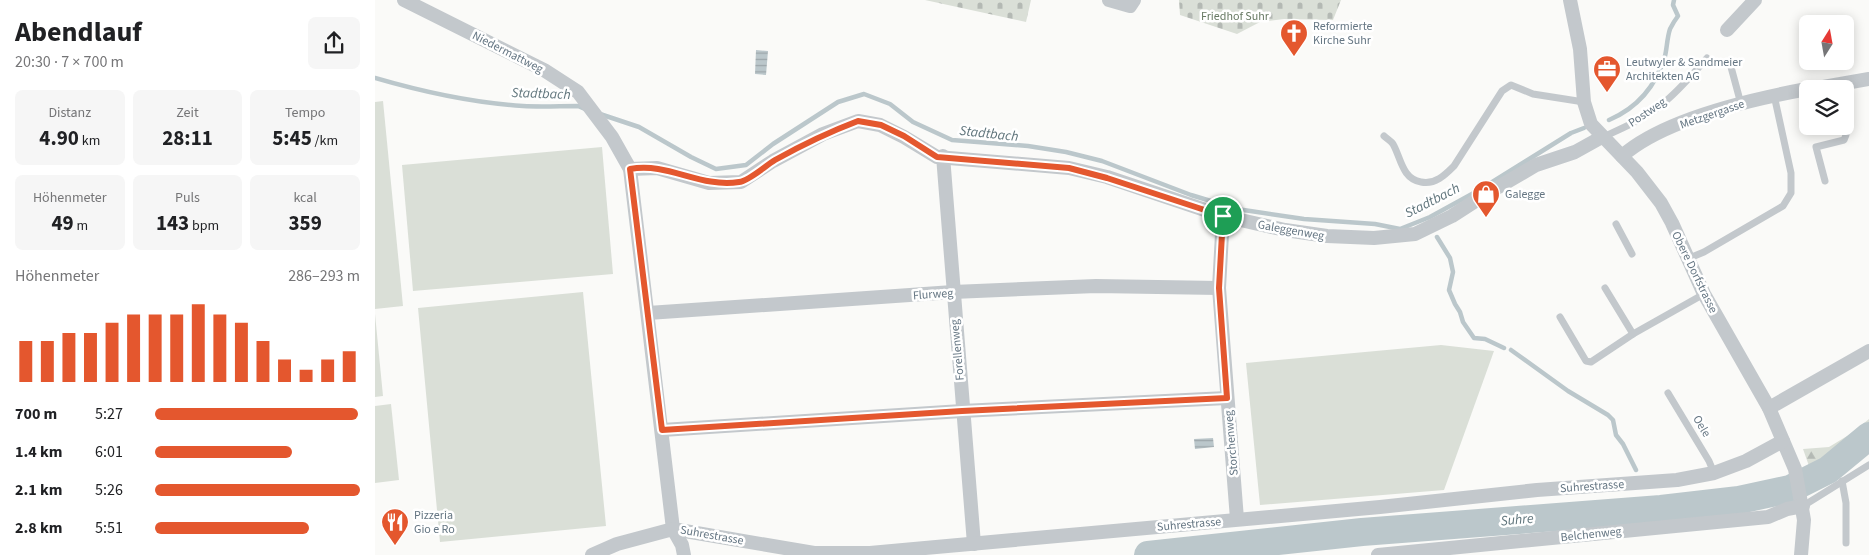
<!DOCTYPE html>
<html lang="de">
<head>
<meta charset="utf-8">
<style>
	:root { --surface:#fff; --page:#f6f6f6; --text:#202124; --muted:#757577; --accent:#e4572e }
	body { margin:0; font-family:"Source Sans 3",sans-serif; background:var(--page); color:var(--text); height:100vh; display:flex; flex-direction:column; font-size:19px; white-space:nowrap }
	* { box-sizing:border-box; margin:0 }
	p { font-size:16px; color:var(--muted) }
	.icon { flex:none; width:28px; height:28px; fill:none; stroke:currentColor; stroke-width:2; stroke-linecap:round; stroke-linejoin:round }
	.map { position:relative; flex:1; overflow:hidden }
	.panel { display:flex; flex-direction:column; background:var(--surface); width:375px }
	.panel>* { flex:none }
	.needle { width:32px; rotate:11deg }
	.tools { position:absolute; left:1424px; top:15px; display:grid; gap:10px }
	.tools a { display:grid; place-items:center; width:55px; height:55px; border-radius:8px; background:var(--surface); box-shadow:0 2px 12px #0003; font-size:25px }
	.pin { position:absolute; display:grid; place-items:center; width:42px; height:42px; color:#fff; margin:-21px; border:2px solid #fff; border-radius:50%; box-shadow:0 1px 5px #0007 }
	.round { display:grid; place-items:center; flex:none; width:52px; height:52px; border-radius:8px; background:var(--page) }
	.summary { display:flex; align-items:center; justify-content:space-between; height:85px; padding:0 15px }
	h1 { font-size:28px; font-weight:700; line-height:38px }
	.figures { display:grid; grid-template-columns:repeat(3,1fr); gap:8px; height:85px; padding:5px 15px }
	.figures div { display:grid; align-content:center; border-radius:8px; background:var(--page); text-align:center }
	.figures b { font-size:21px; font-weight:700 }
	.figures small { font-size:14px; font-weight:400 }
	.figures p { font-size:14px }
	.chart { height:140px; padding:10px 15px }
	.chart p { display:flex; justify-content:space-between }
	.chart svg { width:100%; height:90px; margin-top:5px; stroke:var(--accent); stroke-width:6 }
	ul { padding:0 15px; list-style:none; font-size:16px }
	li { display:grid; grid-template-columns:80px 60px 1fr; align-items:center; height:38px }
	li i { height:12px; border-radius:6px; background:var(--accent) }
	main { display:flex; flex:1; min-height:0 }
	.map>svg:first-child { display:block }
	.green { fill:#dadfd7 }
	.forest { fill:url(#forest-firs) }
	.cemetery { fill:url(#cemetery-stones) }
	.water { fill:url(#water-rules) }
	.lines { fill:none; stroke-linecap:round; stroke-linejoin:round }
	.stream { stroke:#bbc7cb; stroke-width:4.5 }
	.river { stroke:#bbc7cb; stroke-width:28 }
	.service { stroke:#c3c8cc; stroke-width:7 }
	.minor { stroke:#c3c8cc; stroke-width:14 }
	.route-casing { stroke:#fff; stroke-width:10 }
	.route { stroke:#e4572e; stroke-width:6 }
	.labels { text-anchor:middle; stroke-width:5; stroke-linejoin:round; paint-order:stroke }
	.park-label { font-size:12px; fill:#687a64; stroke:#fff }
	.poi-label { font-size:12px; fill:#657683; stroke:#fff; text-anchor:start }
	.street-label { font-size:12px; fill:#657683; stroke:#fff }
	.water-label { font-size:14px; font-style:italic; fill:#60757c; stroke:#fff }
</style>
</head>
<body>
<main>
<section class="panel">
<div class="summary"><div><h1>Abendlauf</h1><p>20:30 · 7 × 700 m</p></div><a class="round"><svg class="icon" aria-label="share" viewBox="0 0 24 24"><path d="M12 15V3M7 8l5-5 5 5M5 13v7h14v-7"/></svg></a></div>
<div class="figures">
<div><p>Distanz</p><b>4.90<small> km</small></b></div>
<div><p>Zeit</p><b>28:11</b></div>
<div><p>Tempo</p><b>5:45<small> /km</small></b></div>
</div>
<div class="figures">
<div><p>Höhenmeter</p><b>49<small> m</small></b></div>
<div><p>Puls</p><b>143<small> bpm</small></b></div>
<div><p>kcal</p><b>359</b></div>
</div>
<div class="chart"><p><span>Höhenmeter</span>286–293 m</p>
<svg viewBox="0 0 160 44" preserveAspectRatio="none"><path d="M5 44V24M15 44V24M25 44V20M35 44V20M45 44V15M55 44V11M65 44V11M75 44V11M85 44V6M95 44V11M105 44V15M115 44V24M125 44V33M135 44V38M145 44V33M155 44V29"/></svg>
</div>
<ul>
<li><b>700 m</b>5:27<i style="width:99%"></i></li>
<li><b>1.4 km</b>6:01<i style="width:67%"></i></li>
<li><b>2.1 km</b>5:26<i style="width:100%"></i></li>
<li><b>2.8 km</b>5:51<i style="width:75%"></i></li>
</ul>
</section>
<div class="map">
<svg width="1494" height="555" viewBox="0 0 1494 555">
	<defs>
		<pattern id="forest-firs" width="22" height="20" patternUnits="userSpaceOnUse" patternTransform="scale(1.25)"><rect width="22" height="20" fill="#dadfd7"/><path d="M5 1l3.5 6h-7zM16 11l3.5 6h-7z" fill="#b4b9b4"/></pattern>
		<pattern id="cemetery-stones" width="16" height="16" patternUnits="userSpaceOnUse" patternTransform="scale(1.25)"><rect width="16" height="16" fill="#dadfd7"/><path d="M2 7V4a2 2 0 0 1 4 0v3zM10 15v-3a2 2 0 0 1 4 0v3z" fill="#b4b9b4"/></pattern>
		<pattern id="water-rules" width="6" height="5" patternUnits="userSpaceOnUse" patternTransform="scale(1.25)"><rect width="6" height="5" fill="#bbc7cb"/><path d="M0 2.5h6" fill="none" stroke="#9ca6aa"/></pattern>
	</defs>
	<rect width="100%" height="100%" fill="#fafaf8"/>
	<g class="green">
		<polygon points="8,101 28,306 0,309 0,102"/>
		<polygon points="227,147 238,274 38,291 27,165"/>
		<polygon points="208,292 231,526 65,542 43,308"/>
		<polygon points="0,314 8,396 0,397"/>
		<polygon points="1066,345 1119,351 1069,490 885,505 871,363"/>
		<polygon points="16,404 24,480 0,483 0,406"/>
	</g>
	<polygon class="forest" points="1494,419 1494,452 1459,480 1439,490 1434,466 1428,449 1454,447 1477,433"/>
	<g class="cemetery">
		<polygon points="550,0 656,0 651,22"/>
		<polygon points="804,0 966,0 958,20 909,19 885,22 862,34 805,15"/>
	</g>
	<g class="water">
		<polygon points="381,50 393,51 391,75 380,74"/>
		<polygon points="838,438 839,447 820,449 819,439"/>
	</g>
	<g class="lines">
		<g class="stream">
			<path d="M 0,78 C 48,92 98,103 148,106 C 166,107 185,106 203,106 L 210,109"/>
			<polyline points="225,114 264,127 316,157 341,169 371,165 398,144 463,102 489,94 515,104 538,122 577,140 653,146 691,152 727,161 816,195 862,209 929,219 1000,224 1025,229 1055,217 1106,189 1196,133 1209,128"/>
			<path d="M 1234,120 C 1262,108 1281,86 1290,56 C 1292,48 1292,38 1295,29 C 1297,25 1300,20 1303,16 L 1298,5 L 1299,0"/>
			<polyline points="1062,237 1075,258 1078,272 1074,290 1080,304 1085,312 1088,322 1099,338 1110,339 1129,348"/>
			<polyline points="1136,350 1193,391 1233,415 1238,420 1241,435 1248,444 1261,470"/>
		</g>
		<polyline class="river" points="773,555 987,532 1286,509 1364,500 1415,489 1453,470 1494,436"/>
		<g class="service">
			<polyline points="1356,67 1366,104"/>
			<path d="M 1009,136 C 1012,139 1016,141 1018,144 C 1026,158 1027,179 1046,182 C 1060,185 1070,175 1079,166 L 1127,91 L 1136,85 L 1158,94 L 1209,102"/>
			<path d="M 1228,137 C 1248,128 1269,119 1286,105 C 1303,92 1317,75 1332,58"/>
			<polyline points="1450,181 1441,147 1469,140 1471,135 1470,126"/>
			<polyline points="1241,224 1257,254"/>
			<polyline points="1312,259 1329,252 1408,206 1416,193 1416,173 1399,95"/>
			<polyline points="1230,288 1258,334"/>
			<polyline points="1185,317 1211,361 1216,362 1258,334 1329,294"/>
			<polyline points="1293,393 1334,461 1339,473"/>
			<polyline points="1467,481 1471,503 1471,543"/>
			<polyline points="1428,506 1494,465"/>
		</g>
		<g class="minor">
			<polyline points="29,0 169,70 203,92 237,137 255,169 298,529 307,545 309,555"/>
			<polyline points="734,0 755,6 759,0"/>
			<polyline points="1195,0 1205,49 1209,102 1216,124 1262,172 1286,203 1297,223 1329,294 1394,408 1420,469 1429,520 1426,555"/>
			<polyline points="1352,30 1380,0"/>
			<polyline points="1437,89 1494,79"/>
			<polyline points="568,156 599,544"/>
			<path d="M 1247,156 C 1289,119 1378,99 1432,89"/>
			<polyline points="255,169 282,168 334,183 366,182 398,161 448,134 483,121 505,125 529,137 562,157 694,168 732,177 848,216 910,230 952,236 999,238 1040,234 1077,216 1108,196 1161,165 1200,152 1227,137"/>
			<polyline points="848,216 844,288 862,519"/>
			<polyline points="273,313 578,292 721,286 844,288"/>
			<polyline points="1394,408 1494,351"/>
			<polyline points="287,430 587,411 852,398"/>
			<polyline points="217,555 242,544 298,529 439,553 495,553 1005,507 1162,490 1302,480 1339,473 1371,461 1408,441"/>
			<polyline points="1003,555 1393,517 1412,509 1428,506"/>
		</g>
	</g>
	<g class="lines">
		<g class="route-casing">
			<path id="route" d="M 483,121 L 506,125 L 529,136 L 562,157 L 694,168 L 732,178 L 848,216 L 844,288 L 852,398 L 587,411 L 287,430 L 255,169 C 294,162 324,188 364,182 C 374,181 390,166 400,160 C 427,145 454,132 483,121 Z"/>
		</g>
		<use href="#route" class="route"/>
	</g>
	<defs>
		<g id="church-pin" transform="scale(1.4375)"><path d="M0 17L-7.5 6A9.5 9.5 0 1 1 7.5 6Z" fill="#e4572e" stroke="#fff"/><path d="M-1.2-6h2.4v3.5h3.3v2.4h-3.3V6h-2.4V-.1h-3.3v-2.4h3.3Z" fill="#fff"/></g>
		<g id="office-pin" transform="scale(1.4375)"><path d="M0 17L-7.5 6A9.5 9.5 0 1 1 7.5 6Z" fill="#e4572e" stroke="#fff"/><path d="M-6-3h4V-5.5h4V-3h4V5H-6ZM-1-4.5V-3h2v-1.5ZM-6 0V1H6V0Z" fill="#fff"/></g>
		<g id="shop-pin" transform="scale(1.4375)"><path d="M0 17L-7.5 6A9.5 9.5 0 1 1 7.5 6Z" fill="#e4572e" stroke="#fff"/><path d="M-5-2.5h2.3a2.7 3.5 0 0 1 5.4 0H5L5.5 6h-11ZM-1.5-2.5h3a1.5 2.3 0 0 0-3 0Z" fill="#fff"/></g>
		<g id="restaurant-pin" transform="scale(1.4375)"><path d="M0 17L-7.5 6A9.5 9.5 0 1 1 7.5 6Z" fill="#e4572e" stroke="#fff"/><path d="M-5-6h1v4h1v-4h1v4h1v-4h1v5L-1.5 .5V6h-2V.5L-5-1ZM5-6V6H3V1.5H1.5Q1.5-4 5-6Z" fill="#fff"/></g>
	</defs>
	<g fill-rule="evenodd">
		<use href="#church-pin" x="919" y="33"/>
		<use href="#office-pin" x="1232" y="69"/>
		<use href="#shop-pin" x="1111" y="194"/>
		<use href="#restaurant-pin" x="20" y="522"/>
	</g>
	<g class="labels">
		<g class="park-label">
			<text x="860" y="20">Friedhof Suhr</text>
		</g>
		<g class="poi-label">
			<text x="938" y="30">Reformierte<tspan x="938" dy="14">Kirche Suhr</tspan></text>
			<text x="1251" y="66">Leutwyler &amp; Sandmeier<tspan x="1251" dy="14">Architekten AG</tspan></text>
			<text x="1130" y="198">Galegge</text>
			<text x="39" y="519">Pizzeria<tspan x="39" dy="14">Gio e Ro</tspan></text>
		</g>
		<g class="street-label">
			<text transform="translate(133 52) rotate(27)" y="4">Niedermattweg</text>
			<text transform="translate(1272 112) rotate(-34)" y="4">Postweg</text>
			<text transform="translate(1337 114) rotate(-19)" y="4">Metzgergasse</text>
			<text transform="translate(916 230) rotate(10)" y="4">Galeggenweg</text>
			<text transform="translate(1320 272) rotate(64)" y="4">Obere Dorfstrasse</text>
			<text transform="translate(558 294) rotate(-4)" y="4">Flurweg</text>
			<text transform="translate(582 350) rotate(-95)" y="4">Forellenweg</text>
			<text transform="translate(1327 426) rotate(59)" y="4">Oele</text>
			<text transform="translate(856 443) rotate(-95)" y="4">Storchenweg</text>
			<text transform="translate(1217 486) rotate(-4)" y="4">Suhrestrasse</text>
			<text transform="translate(814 524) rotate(-5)" y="4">Suhrestrasse</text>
			<text transform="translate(1216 534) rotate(-6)" y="4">Belchenweg</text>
			<text transform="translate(337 535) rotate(10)" y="4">Suhrestrasse</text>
		</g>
		<g class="water-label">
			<text transform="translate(166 93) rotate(2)" y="5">Stadtbach</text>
			<text transform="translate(614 133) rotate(6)" y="5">Stadtbach</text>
			<text transform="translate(1057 200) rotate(-27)" y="5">Stadtbach</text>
			<text transform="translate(1142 519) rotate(-5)" y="5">Suhre</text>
		</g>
	</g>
</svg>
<div class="tools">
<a><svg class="needle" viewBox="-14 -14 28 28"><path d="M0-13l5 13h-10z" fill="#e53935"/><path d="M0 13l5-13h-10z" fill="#757577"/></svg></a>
<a><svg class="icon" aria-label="layers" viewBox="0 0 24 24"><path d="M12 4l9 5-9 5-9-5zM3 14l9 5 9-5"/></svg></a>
</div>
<div class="pin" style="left:848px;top:216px;background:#1e9e55"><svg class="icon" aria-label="arrive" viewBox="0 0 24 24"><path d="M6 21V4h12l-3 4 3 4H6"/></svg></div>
</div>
</main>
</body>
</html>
